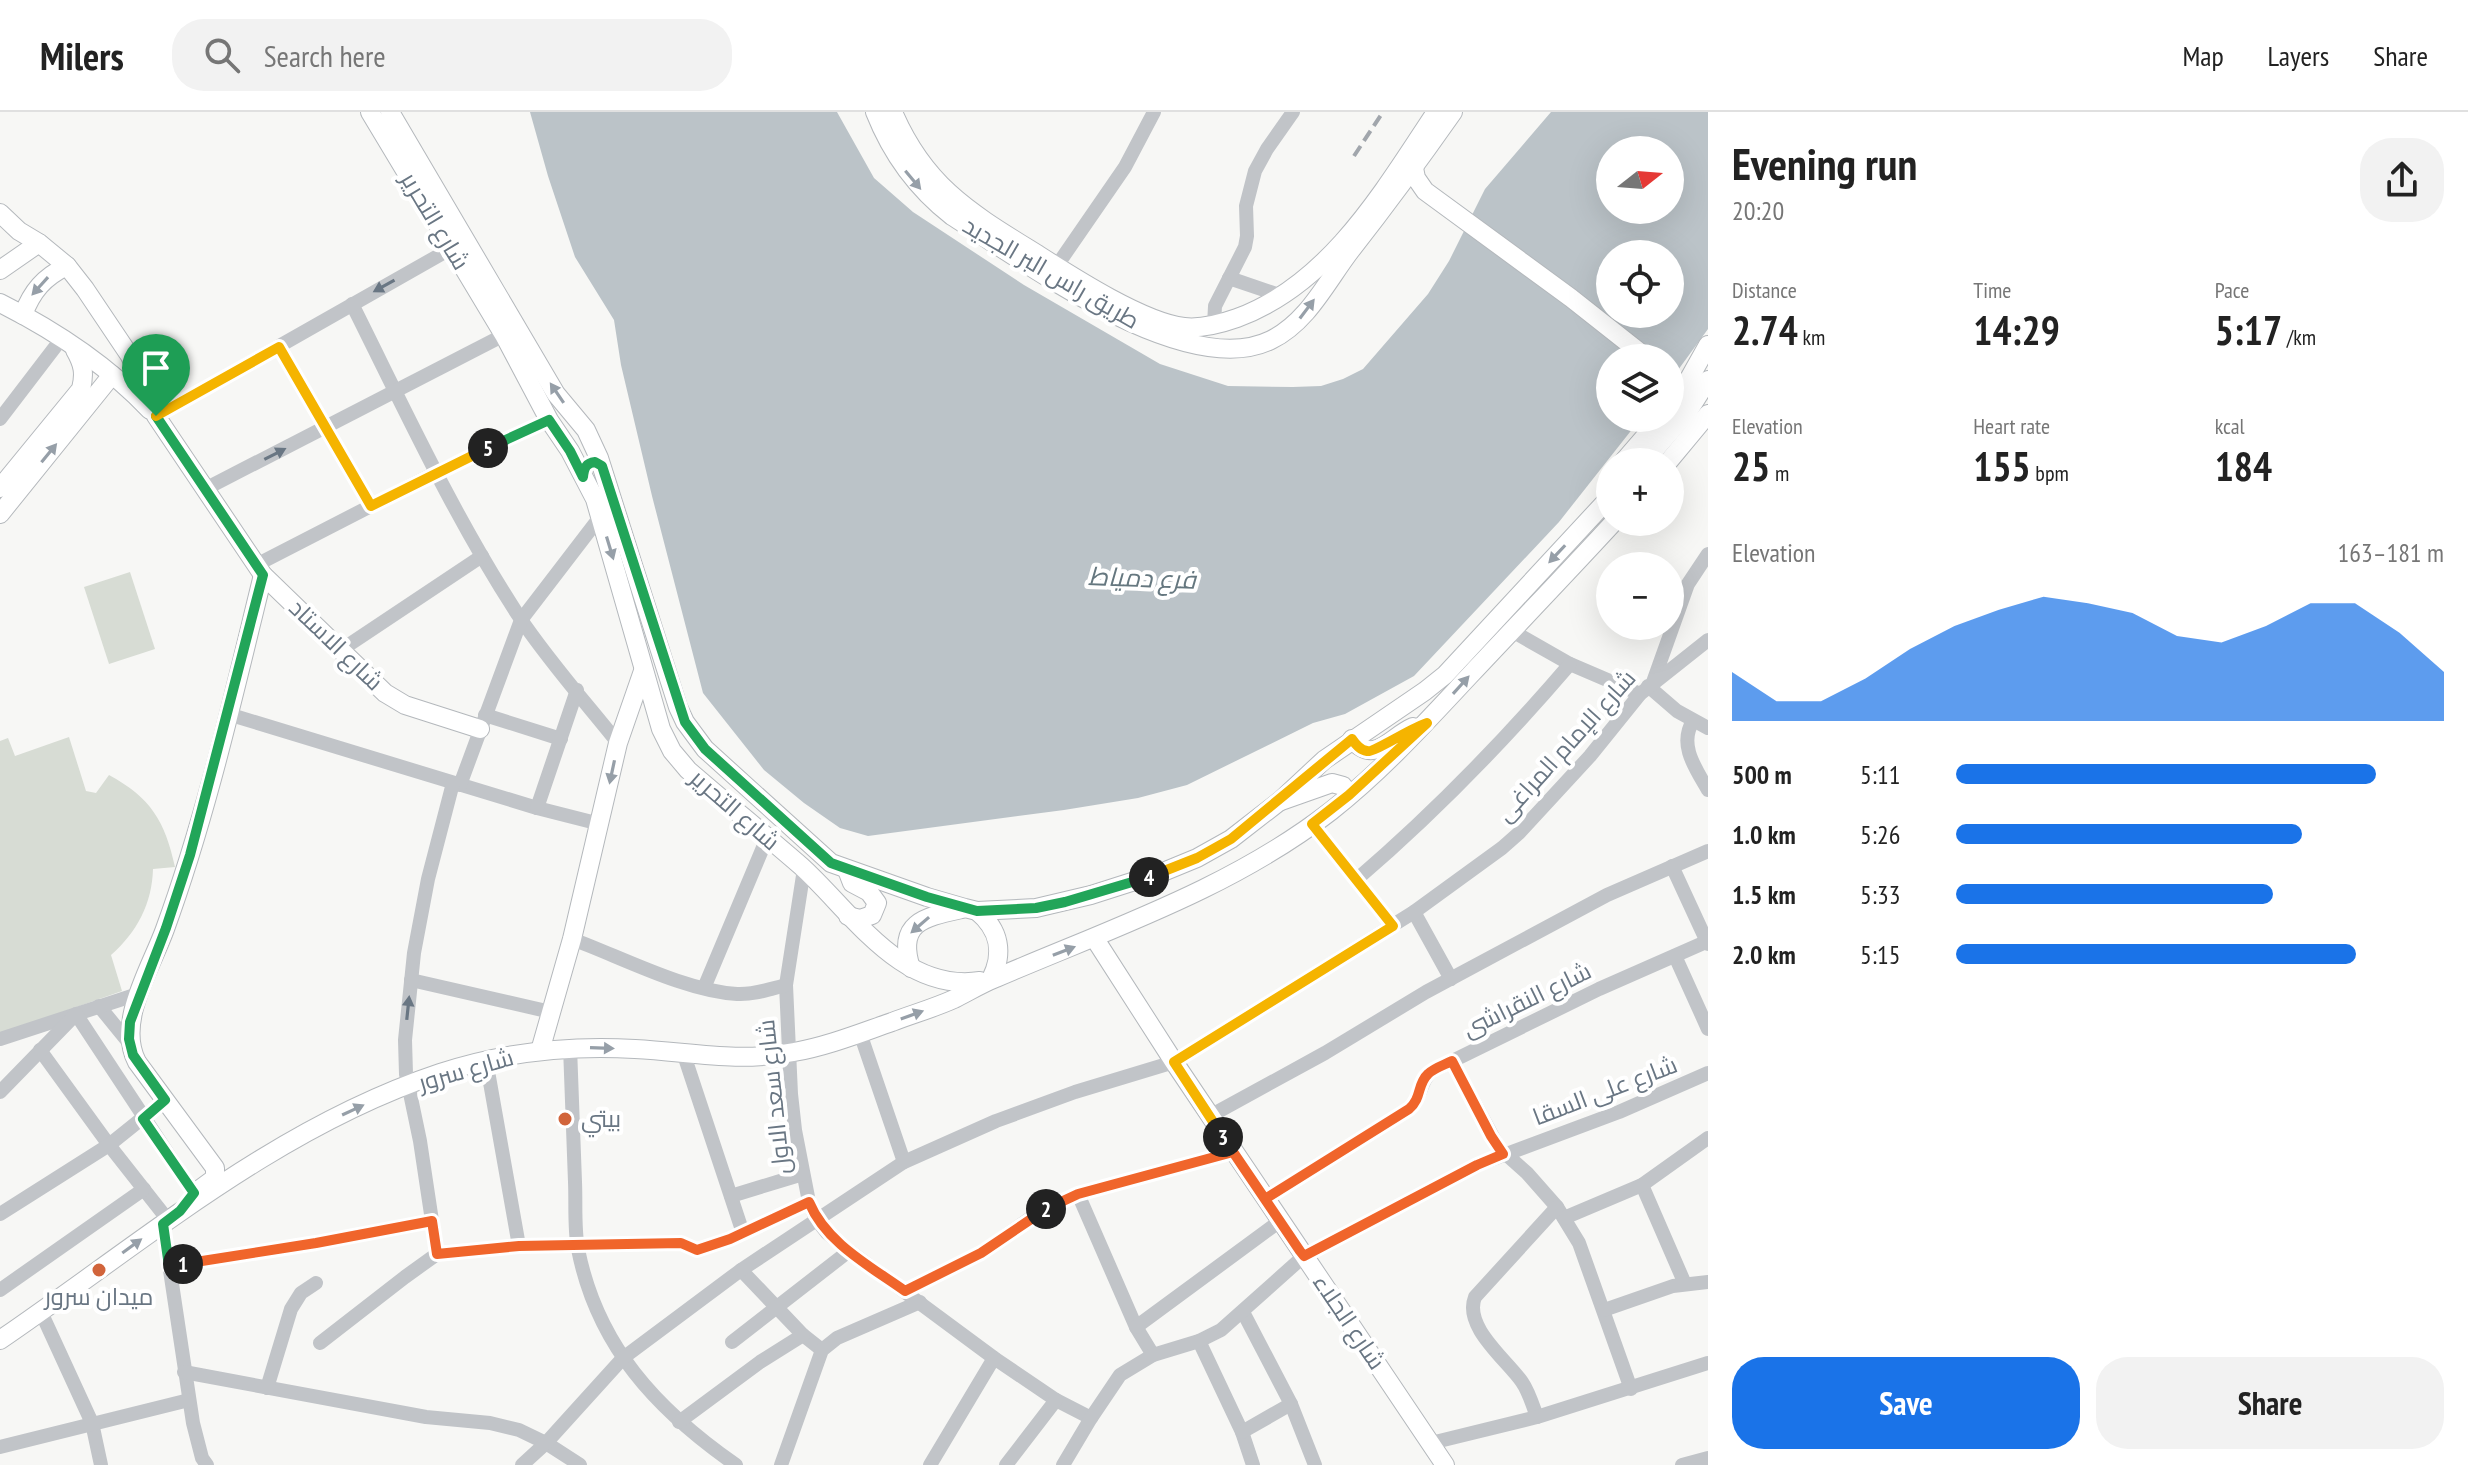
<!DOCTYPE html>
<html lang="en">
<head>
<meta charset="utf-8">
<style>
	:root { --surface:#fff; --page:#f2f2f2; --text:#222; --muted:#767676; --line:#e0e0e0; --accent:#1a73e8 }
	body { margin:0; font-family:"PT Sans Narrow",Cairo,sans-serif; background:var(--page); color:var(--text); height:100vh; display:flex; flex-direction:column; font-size:30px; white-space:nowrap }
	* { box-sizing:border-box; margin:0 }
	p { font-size:26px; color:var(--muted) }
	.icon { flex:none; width:44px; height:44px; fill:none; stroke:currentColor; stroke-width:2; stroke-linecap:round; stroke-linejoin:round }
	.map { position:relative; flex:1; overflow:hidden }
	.panel { display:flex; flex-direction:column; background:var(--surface); width:760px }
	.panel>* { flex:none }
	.needle { width:52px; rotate:73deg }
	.fabs { position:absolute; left:1596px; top:24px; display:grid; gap:16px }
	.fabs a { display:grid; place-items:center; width:88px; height:88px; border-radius:50%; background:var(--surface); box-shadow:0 8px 32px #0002; font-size:40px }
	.pin { position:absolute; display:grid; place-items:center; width:68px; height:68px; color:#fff; margin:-82px -34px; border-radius:50% 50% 50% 0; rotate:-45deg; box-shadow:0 0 8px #0007 }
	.pin .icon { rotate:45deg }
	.km { position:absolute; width:40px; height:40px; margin:-20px; border-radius:50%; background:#222; color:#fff; font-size:22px; line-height:40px; text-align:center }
	.round { display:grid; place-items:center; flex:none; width:84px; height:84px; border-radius:32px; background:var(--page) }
	.head { display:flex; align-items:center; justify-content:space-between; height:136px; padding:0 24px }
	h1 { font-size:44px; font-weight:700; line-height:60px }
	.figures { display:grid; grid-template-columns:repeat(3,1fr); gap:12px; height:136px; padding:8px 24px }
	.figures div { display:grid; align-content:center }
	.figures b { font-size:40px; font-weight:700 }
	.figures small { font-size:22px; font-weight:400 }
	.figures p { font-size:22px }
	.chart { height:224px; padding:16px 24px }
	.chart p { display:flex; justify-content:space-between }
	.chart svg { width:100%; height:144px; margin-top:8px; fill:var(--accent); opacity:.7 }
	.button { display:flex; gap:16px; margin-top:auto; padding:16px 24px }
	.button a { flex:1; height:92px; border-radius:32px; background:var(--accent); color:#fff; font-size:32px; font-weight:700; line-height:92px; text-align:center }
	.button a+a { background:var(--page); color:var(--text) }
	ul { padding:0 24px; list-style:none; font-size:26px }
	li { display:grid; grid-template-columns:128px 96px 1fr; align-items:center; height:60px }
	li i { height:20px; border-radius:10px; background:var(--accent) }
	header { display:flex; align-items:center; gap:48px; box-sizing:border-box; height:112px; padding:0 40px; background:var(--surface); border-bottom:2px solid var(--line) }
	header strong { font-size:38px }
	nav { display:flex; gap:44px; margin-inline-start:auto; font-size:28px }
	.search { width:560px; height:72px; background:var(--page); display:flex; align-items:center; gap:20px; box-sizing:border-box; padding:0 28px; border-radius:32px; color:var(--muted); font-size:30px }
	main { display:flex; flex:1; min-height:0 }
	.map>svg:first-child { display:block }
	.green { fill:#d7dcd4 }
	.water { fill:#bbc3c8; fill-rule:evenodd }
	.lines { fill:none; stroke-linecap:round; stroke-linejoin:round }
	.secondary-casing { stroke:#b4b8bc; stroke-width:20 }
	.street { stroke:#c1c4c8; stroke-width:14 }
	.secondary { stroke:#fff; stroke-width:18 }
	.rail { stroke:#a1a6ac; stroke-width:4; stroke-dasharray:12 6; stroke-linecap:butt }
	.oneway { fill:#969fa8 }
	.oneway2 { fill:#697683 }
	.split-1-casing { stroke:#fff; stroke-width:16 }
	.split-2-casing { stroke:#fff; stroke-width:16 }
	.split-3-casing { stroke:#fff; stroke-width:16 }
	.split-4-casing { stroke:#fff; stroke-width:16 }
	.split-5-casing { stroke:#fff; stroke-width:16 }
	.split-6-casing { stroke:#fff; stroke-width:16 }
	.split-1 { stroke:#22a559; stroke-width:10 }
	.split-2 { stroke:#f0652b; stroke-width:10 }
	.split-3 { stroke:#f0652b; stroke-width:10 }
	.split-4 { stroke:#f5b400; stroke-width:10 }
	.split-5 { stroke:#22a559; stroke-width:10 }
	.split-6 { stroke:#f5b400; stroke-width:10 }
	.poi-dot { fill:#d1643b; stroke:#fff; stroke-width:3 }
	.labels { text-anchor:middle; stroke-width:8; stroke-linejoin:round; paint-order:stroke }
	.street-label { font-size:24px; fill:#697683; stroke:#fff }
	.poi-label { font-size:24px; fill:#697683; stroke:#fff; text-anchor:start }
	.water-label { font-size:26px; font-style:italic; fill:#65777f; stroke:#fff }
</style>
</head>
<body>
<header>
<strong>Milers</strong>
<div class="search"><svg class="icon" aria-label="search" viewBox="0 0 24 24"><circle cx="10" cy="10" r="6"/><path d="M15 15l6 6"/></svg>Search here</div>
<nav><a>Map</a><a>Layers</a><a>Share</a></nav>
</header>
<main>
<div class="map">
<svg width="1708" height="1353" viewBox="0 0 1708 1353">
	<rect width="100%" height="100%" fill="#f7f7f5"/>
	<g class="green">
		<polygon points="130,460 155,537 109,552 84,475"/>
		<path d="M 69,625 L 86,679 L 96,681 L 109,663 C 151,686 165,709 175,755 L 153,757 C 152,792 137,820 111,843 L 122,879 L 0,922 L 0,629 L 8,626 L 15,644 Z"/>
	</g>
	<path class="water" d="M 530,0 L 837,0 L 874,66 L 913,100 L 1024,173 L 1160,252 L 1228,274 L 1293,275 L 1321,274 L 1343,267 L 1363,257 L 1428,182 L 1449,149 L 1485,77 L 1551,0 L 1708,0 L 1708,217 L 1670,269 L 1670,246 L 1610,246 L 1610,306 L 1641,306 L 1559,410 L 1414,564 L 1345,602 L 1313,611 L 1187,673 L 1138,686 L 1064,698 L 868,724 L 840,716 L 804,691 L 764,658 L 703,581 L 652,384 L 621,253 L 614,208 L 575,145 L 548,64 ZM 1610,38 L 1670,38 L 1670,98 L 1610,98 ZM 1610,142 L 1670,142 L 1670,202 L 1610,202 Z"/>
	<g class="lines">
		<g class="secondary-casing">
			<g id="secondary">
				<path d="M 370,0 L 504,223 L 549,308 L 570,339 L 595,387 L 661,617 L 672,639 L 688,658 C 725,690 764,722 801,754 C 852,800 901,881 980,869"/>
				<polyline points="390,0 556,282 586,318 599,346 678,595 685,610 705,637 831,751 927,785 965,796 977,799 1036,796 1091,783 1163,760 1197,746 1231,727 1280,689 1324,648 1425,579 1445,563 1610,385"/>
				<path d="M 875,0 C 892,43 916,76 952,104 C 1024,149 1186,270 1271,228 C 1308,210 1327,169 1351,138 C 1387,92 1420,47 1453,0"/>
				<path d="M 893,0 C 925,75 971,101 1037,142 C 1073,165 1143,210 1184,215 C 1202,217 1220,212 1237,206 C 1330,172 1384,78 1436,0"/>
				<polyline points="1414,56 1416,66 1425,79 1571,186 1647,246"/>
				<polyline points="0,101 19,119 39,131 67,154 85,177 130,244 156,304 263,463 385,581 405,593 480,617"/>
				<polyline points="0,158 39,131"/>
				<path d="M 0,191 C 54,218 108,254 150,298"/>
				<path d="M 23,203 C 32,179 44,165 67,154"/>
				<polyline points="1670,295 1685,274 1708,233"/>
				<polyline points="1623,350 1661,306"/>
				<polyline points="1644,350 1689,298 1708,268"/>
				<polyline points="1668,350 1708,302"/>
				<path d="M 0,376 L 81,277 C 85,261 83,252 75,238"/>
				<polyline points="0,402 112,263"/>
				<path d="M 1352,627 C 1374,654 1390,625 1413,615"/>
				<polyline points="1281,689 1332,671 1343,674 1349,683"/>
				<polyline points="847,758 852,771 869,780 877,791 872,803 860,807 848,804"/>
				<path d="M 977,799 C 1000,818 1004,841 991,867"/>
				<polyline points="1095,827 1174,950 1445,1353"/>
				<path d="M 911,856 C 896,810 925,805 962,797"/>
				<polyline points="540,939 572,827 618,631 643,559"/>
				<path d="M 200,1077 L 215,1066 L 215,1056 L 137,950 C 116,910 151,856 165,817 C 207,702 234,581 263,463"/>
				<path d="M 0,1228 C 142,1131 275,1016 440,961 C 504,940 568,933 635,937 C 692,940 735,951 794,940 C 828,934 860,921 892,910 C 913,902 934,896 954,887 C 968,880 981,872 996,866 C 1110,817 1232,776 1331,699 C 1383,658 1427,609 1472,561 C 1519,511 1567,461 1614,410"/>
			</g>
		</g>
		<g class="street">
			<polyline points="1056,155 1125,55 1154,0"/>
			<polyline points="1229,166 1282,184"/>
			<path d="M 352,192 C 405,298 455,407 520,506 C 548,548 586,591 618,631"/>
			<polyline points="1214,213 1215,194 1245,135 1247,124 1246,94 1255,59 1267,37 1293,0"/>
			<polyline points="279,235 371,394"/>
			<polyline points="156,304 452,136"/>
			<polyline points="0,307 62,226"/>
			<polyline points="205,377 504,223"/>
			<polyline points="256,453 437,360 549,308"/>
			<polyline points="1512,519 1570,552 1640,582"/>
			<polyline points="341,538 482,444"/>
			<polyline points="1653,570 1688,472 1708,442"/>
			<polyline points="1648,574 1677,599 1708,616"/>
			<polyline points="228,602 537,696 600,712"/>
			<polyline points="485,603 561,627"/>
			<path d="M 1693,609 C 1678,633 1696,657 1708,678"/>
			<polyline points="460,673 521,508 600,405"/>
			<polyline points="537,696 577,578"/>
			<polyline points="1312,712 1393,814"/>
			<polyline points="1672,754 1708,832"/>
			<polyline points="804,757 786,873 791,982 795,1018 809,1090 816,1107 827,1121 840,1132 994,1246 1056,1288 1091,1306"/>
			<path d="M 1356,768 C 1433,702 1504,629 1570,552"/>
			<polyline points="1414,800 1451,867"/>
			<path d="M 572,827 C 621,845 685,879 737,882 C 754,883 770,877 786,873"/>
			<polyline points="1675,844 1708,917"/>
			<polyline points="411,868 551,900"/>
			<polyline points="704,876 767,726"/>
			<polyline points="99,894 130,932"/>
			<polyline points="860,921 904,1050"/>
			<polyline points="0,927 141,881"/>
			<path d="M 570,935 C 572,980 573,1025 575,1070 C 576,1092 574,1116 578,1137 C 597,1234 657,1298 736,1353"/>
			<polyline points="40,938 109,1033 168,1108"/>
			<polyline points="684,943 743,1121"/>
			<polyline points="486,948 519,1134"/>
			<polyline points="1452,949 1499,1036 1527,1061 1557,1095 1579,1131 1631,1277"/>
			<polyline points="0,980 76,902 194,1081"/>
			<polyline points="1210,1004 1325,941 1426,880 1607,783 1708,739"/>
			<polyline points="1642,1073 1685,1172"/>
			<polyline points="1078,1082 1136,1215 1153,1243"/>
			<polyline points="731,1084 803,1062"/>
			<path d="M 1265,1087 L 1409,997 C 1423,985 1419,968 1434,958 L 1599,877 L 1708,829"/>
			<polyline points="0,1102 109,1033 165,988"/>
			<polyline points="1564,1106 1642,1073 1708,1026"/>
			<polyline points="163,1112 193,1311 202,1346 207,1353"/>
			<polyline points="437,1142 420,1029 406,962 405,928 414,841 428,767 453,671"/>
			<polyline points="169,1154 316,1131 432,1109"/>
			<polyline points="741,1158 803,1223 822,1238"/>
			<polyline points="0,1178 144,1077"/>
			<polyline points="905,1179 981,1141 1042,1098 1078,1082 1233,1040"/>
			<polyline points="1604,1198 1673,1174 1708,1170"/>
			<polyline points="41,1200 92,1311 101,1353"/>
			<polyline points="1243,1200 1291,1292 1315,1353"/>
			<polyline points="1136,1215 1280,1109"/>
			<polyline points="1199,1229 1242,1320 1253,1353"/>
			<polyline points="732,1230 849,1139"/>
			<polyline points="320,1231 405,1165 437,1142 519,1134 681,1131 697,1138 730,1127 809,1090"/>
			<polyline points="184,1260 426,1305 490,1311 519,1318 546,1331 580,1353"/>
			<polyline points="267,1276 291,1197 301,1181 316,1171"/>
			<path d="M 1537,1305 C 1533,1294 1529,1280 1522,1270 C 1507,1248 1463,1215 1475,1185 L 1557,1095"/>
			<polyline points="679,1310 760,1250 803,1223"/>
			<polyline points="1242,1320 1291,1292"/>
			<polyline points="1431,1331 1537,1305 1708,1251"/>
			<polyline points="0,1335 189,1288"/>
			<polyline points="522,1353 546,1331 623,1246 741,1158 904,1050 996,1009 1075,980 1174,950 1414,800 1502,736 1519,721 1590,644 1640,582 1708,528"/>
			<polyline points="781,1353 822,1238 837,1226 920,1190"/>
			<polyline points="930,1353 994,1246"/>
			<polyline points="1006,1353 1056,1288"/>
			<polyline points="1063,1353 1091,1306 1120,1263 1153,1243 1199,1229 1221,1218 1304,1144 1477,1053 1619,1000 1708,961"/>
			<polyline points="1682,1353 1708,1346"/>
		</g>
		<use href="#secondary" class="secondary"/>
		<polyline class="rail" points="1354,44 1383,0"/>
	</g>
	<defs><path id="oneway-solid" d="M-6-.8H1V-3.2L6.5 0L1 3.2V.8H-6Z" transform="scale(2)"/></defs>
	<g class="oneway">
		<use href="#oneway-solid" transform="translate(913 68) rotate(50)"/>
		<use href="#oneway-solid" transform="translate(40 174) rotate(132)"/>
		<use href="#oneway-solid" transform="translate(1307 197) rotate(-53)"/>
		<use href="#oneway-solid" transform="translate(557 281) rotate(-124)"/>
		<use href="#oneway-solid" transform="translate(49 341) rotate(-51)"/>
		<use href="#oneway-solid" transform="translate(610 436) rotate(73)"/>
		<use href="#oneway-solid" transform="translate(1557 442) rotate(133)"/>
		<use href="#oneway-solid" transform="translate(1461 573) rotate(-48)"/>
		<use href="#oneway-solid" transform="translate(612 660) rotate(102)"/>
		<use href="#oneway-solid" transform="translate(920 813) rotate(139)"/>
		<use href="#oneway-solid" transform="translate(1064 839) rotate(-21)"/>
		<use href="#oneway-solid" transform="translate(912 903) rotate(-20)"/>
		<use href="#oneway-solid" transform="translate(602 936) rotate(2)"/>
		<use href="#oneway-solid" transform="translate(353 998) rotate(-25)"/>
		<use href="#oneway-solid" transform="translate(132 1134) rotate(-36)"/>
	</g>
	<g class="oneway2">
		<use href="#oneway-solid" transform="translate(384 174) rotate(151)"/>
		<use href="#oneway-solid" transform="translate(275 342) rotate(-27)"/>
		<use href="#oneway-solid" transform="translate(408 896) rotate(-84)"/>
	</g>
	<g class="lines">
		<g class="split-1-casing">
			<polyline id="split-1" points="156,304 263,463 190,743 166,816 130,910 129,927 133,943 165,988 143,1007 194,1081 180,1099 163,1112 169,1154 183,1152"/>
		</g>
		<g class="split-2-casing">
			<path id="split-2" d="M 183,1152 L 316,1131 L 432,1109 L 437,1142 L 519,1134 L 681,1131 L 697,1138 L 730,1127 L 809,1090 C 826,1131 870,1154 905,1179 L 981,1141 L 1046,1097"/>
		</g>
		<g class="split-3-casing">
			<path id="split-3" d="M 1046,1097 L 1078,1082 L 1233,1040 L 1300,1139 L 1304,1144 L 1477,1053 L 1503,1042 L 1491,1024 L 1452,949 C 1444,953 1434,956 1428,962 C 1417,972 1422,986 1409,997 L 1265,1087 L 1223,1025"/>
		</g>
		<g class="split-4-casing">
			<path id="split-4" d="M 1149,765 L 1197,746 L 1231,727 L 1352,627 C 1356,633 1360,638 1367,639 C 1373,641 1413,615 1427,611 L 1349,683 L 1312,712 L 1393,814 L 1174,950 L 1223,1025"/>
		</g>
		<g class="split-5-casing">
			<path id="split-5" d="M 488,336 L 549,308 L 570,339 L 583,365 C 584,356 586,351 595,350 L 602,354 L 685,610 L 705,637 L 831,751 L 927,785 L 977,799 L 1036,796 L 1065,790 L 1149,765"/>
		</g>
		<g class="split-6-casing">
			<polyline id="split-6" points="156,304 279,235 371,394 488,336"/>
		</g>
		<use href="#split-1" class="split-1"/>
		<use href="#split-2" class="split-2"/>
		<use href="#split-3" class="split-3"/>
		<use href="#split-4" class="split-4"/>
		<use href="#split-5" class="split-5"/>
		<use href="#split-6" class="split-6"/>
	</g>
	<g class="poi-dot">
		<circle cx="565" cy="1007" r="8"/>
		<circle cx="99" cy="1158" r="8"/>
	</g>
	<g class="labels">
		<g class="street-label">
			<text transform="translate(435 109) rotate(59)" y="8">شارع التحرير</text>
			<text transform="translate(1051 161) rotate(30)" y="8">طريق راس البر الجديد</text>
			<text transform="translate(336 533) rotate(44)" y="8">شارع الاستاد</text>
			<text transform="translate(1566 634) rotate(-48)" y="8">شارع الإمام المراغى</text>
			<text transform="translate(735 698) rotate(41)" y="8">شارع التحرير</text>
			<text transform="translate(1527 888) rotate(-26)" y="8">شارع النقراشى</text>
			<text transform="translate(466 958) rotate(-16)" y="8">شارع سرور</text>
			<text transform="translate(1605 979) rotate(-21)" y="8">شارع على السقا</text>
			<text transform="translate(774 985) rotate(-96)" y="8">شارع سعد الاول</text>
			<text transform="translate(1349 1210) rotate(56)" y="8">شارع الجلاء</text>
		</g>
		<g class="poi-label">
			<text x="581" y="1015">بيتي</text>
			<text x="99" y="1193" text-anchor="middle">ميدان سرور</text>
		</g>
		<g class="water-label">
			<text transform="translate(1142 466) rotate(2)" y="9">فرع دمياط</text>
		</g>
	</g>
</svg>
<div class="fabs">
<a><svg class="needle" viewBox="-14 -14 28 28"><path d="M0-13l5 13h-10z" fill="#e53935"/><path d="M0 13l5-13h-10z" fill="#767676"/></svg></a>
<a><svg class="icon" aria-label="locate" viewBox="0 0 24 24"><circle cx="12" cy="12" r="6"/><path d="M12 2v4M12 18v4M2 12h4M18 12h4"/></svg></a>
<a><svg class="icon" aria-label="layers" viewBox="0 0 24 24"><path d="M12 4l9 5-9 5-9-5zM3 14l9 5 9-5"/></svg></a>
<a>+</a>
<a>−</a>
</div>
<div class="pin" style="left:156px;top:304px;background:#1e9e55"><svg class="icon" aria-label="arrive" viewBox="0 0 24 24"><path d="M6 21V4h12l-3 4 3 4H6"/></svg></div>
<b class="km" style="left:183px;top:1152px">1</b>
<b class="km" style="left:1046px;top:1097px">2</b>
<b class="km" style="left:1223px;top:1025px">3</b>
<b class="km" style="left:1149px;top:765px">4</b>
<b class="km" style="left:488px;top:336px">5</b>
</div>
<section class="panel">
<div class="head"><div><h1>Evening run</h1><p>20:20</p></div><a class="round"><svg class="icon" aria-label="share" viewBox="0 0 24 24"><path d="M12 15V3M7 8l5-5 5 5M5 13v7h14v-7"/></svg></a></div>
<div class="figures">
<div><p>Distance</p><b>2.74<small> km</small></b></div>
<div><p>Time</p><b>14:29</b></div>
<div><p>Pace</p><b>5:17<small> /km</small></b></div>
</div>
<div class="figures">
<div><p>Elevation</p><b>25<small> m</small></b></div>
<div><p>Heart rate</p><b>155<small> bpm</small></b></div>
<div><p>kcal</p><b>184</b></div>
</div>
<div class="chart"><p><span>Elevation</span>163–181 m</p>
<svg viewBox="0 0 160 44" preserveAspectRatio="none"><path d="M0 44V29L10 38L20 38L30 31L40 22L50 15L60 10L70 6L80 8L90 11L100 18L110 20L120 15L130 8L140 8L150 17L160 29V44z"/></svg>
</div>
<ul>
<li><b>500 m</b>5:11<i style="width:86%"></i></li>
<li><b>1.0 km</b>5:26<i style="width:71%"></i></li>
<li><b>1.5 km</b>5:33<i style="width:65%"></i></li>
<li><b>2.0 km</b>5:15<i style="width:82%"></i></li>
</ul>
<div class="button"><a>Save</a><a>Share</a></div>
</section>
</main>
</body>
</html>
